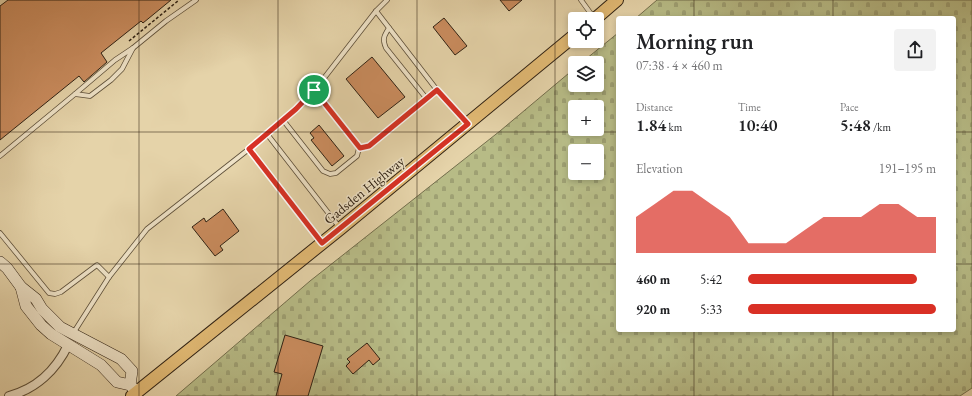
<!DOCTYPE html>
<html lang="en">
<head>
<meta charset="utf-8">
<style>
	:root { --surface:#fff; --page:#f2f2f2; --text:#202124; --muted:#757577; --accent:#d93025 }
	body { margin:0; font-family:"EB Garamond",serif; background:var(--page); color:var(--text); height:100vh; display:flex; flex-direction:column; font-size:15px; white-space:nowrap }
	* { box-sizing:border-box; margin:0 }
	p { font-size:13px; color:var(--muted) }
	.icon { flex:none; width:22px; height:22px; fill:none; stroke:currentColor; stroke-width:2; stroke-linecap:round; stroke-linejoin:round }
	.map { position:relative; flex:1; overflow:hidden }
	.sheet { position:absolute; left:616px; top:16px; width:340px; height:316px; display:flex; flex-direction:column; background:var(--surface); border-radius:4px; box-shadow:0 2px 6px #0003 }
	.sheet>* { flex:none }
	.buttons { position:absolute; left:568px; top:12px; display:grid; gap:8px }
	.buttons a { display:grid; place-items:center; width:36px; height:36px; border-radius:4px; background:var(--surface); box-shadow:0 2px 6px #0003; font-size:20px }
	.pin { position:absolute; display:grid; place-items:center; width:34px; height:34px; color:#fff; margin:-17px; border:2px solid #fff; border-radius:50%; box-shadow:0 1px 4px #0007 }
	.round { display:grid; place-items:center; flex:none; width:42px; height:42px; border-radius:4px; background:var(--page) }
	.summary { display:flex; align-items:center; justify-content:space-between; height:68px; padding:0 20px }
	h1 { font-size:22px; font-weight:600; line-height:30px }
	.figures { display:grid; grid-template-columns:repeat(3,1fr); gap:6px; height:68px; padding:4px 20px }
	.figures div { display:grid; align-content:center }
	.figures b { font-size:17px; font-weight:600 }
	.figures small { font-size:11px; font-weight:400 }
	.figures p { font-size:11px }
	.chart { height:112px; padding:8px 20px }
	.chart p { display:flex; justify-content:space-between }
	.chart svg { width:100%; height:72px; margin-top:4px; fill:var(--accent); opacity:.7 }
	ul { padding:0 20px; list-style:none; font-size:13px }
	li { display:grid; grid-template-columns:64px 48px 1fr; align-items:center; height:30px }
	li i { height:10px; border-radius:5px; background:var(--accent) }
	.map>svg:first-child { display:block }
	.cemetery { fill:url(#cemetery-stones); stroke:#736e4c; fill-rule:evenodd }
	.building { fill:#ca8c5e; stroke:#2f2113 }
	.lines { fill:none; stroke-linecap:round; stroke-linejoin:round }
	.lane-casing { stroke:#5c4e38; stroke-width:5.5 }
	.street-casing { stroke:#5c4e38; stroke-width:10 }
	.secondary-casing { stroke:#2f2113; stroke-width:12 }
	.primary-casing { stroke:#2f2113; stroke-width:14 }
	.path { stroke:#2f2113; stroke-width:1.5; stroke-dasharray:3 2; stroke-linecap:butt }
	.lane { stroke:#eee2c7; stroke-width:4 }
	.street { stroke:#eee2c7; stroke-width:8 }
	.secondary { stroke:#eee2c7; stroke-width:11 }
	.primary { stroke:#e2ba74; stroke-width:12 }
	.route-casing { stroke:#fff; stroke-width:8 }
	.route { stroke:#d93025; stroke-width:5 }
	.grid { fill:none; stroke:#2f2113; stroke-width:1; stroke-opacity:0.55 }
	.labels { text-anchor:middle; stroke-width:3; stroke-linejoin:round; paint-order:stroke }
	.street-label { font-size:14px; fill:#2f2113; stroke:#eee2c7 }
</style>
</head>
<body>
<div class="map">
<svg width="972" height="396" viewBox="0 0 972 396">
	<defs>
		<pattern id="cemetery-stones" width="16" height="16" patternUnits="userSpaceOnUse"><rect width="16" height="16" fill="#b7bb86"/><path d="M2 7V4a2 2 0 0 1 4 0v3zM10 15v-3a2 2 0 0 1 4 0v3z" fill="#9ea073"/></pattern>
	</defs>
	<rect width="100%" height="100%" fill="#e5d3a9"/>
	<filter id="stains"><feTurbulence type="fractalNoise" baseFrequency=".005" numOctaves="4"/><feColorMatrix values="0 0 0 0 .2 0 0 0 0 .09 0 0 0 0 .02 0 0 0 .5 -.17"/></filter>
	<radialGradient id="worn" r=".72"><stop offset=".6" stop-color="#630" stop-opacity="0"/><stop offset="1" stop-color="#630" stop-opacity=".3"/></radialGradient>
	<path class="cemetery" d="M 657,0 L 972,0 L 972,388 L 960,396 L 176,396 L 310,281 L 500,131 L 575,68 L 575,85 L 597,85 L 597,63 L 581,63 L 618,33 L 618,330 L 954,330 L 954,18 L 636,18 ZM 575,107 L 597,107 L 597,129 L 575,129 ZM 575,151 L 597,151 L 597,173 L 575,173 Z"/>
	<g class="building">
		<polygon points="8,0 171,0 143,23 141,21 101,53 107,62 84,82 79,76 0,140 0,6"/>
		<polygon points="500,0 522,0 509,11"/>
		<polygon points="444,18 467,46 455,55 433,27"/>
		<polygon points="372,57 405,97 378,118 346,79"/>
		<polygon points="319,125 344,156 332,166 311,140 314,138 310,133"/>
		<polygon points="223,209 239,231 220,246 223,250 215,256 192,227 204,218 206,222"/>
		<polygon points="285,335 323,346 308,396 276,396 282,374 274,372"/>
		<polygon points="367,343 380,359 373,365 369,360 353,374 346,366 350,362 347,359"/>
	</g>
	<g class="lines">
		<g class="lane-casing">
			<g id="lane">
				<polyline points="581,0 594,18"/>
				<polyline points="376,11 437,90 466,122"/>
				<path d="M 389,28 C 384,36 382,39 386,48 L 426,98 L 437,90"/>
				<polyline points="75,94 115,60 133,48"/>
				<polyline points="283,120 323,171 330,174 336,173 357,156 359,148 313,90"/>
				<polyline points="267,134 340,228"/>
				<polyline points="359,148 369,146 426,98"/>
				<polyline points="249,149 321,242"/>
				<polyline points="0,156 75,94 90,96 111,80 122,69 133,48 166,21 196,0"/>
				<polyline points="0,233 49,293 55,294 61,292 97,265 109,277"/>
				<polyline points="74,332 109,277 147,229 249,149 296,109 321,82 376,11 387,0"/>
			</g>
		</g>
		<g class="street-casing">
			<path id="street" d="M 9,396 C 36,389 56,370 68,345"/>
		</g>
		<g class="secondary-casing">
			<g id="secondary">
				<polyline points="0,262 7,268 21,287 36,299 42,309 60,327 121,359 132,371 130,385"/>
				<polyline points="21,287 26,306 41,325 51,334 101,365 117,382 130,385 134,389"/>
			</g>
		</g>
		<g class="primary-casing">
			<g id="primary">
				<polyline points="595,19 617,0"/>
				<polyline points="132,396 341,228 575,35"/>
			</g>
		</g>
		<polyline class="path" points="129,41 179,0"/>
		<use href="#lane" class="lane"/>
		<use href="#street" class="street"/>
		<use href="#secondary" class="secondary"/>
		<use href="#primary" class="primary"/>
	</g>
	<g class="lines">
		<g class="route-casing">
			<polygon id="route" points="314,90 360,148 369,146 437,90 468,124 322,243 249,149 296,109"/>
		</g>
		<use href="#route" class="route"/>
	</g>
	<path class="grid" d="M 139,0 L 139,396M 278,0 L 278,396M 417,0 L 417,396M 555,0 L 555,396M 694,0 L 694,18M 833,0 L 833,18M 0,132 L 618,132M 954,132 L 972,132M 0,264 L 618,264M 954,264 L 972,264M 694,330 L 694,396M 833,330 L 833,396"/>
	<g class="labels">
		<g class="street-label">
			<text transform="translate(364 190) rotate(-39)" y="5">Gadsden Highway</text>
		</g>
	</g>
	<rect width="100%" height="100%" filter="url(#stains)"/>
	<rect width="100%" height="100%" fill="url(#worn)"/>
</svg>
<div class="buttons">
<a><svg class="icon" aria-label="locate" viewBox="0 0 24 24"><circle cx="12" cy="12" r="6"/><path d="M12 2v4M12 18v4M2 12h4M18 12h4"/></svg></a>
<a><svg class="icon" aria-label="layers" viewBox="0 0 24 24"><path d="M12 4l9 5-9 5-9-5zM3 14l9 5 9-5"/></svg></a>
<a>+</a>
<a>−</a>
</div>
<div class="pin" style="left:314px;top:90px;background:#1e9e55"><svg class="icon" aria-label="arrive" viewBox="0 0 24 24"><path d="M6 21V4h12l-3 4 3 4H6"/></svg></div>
<section class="sheet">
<div class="summary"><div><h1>Morning run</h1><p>07:38 · 4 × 460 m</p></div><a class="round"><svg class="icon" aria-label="share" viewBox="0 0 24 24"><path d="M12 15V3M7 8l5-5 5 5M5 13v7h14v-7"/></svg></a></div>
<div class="figures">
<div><p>Distance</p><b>1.84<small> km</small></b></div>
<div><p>Time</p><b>10:40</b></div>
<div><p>Pace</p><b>5:48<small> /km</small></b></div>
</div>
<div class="chart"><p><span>Elevation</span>191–195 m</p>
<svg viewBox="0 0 160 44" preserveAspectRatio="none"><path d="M0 44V22L10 14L20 6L30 6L40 14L50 22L60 38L70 38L80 38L90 30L100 22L110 22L120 22L130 14L140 14L150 22L160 22V44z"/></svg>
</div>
<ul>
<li><b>460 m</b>5:42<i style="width:90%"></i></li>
<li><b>920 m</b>5:33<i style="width:100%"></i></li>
</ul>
</section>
</div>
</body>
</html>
